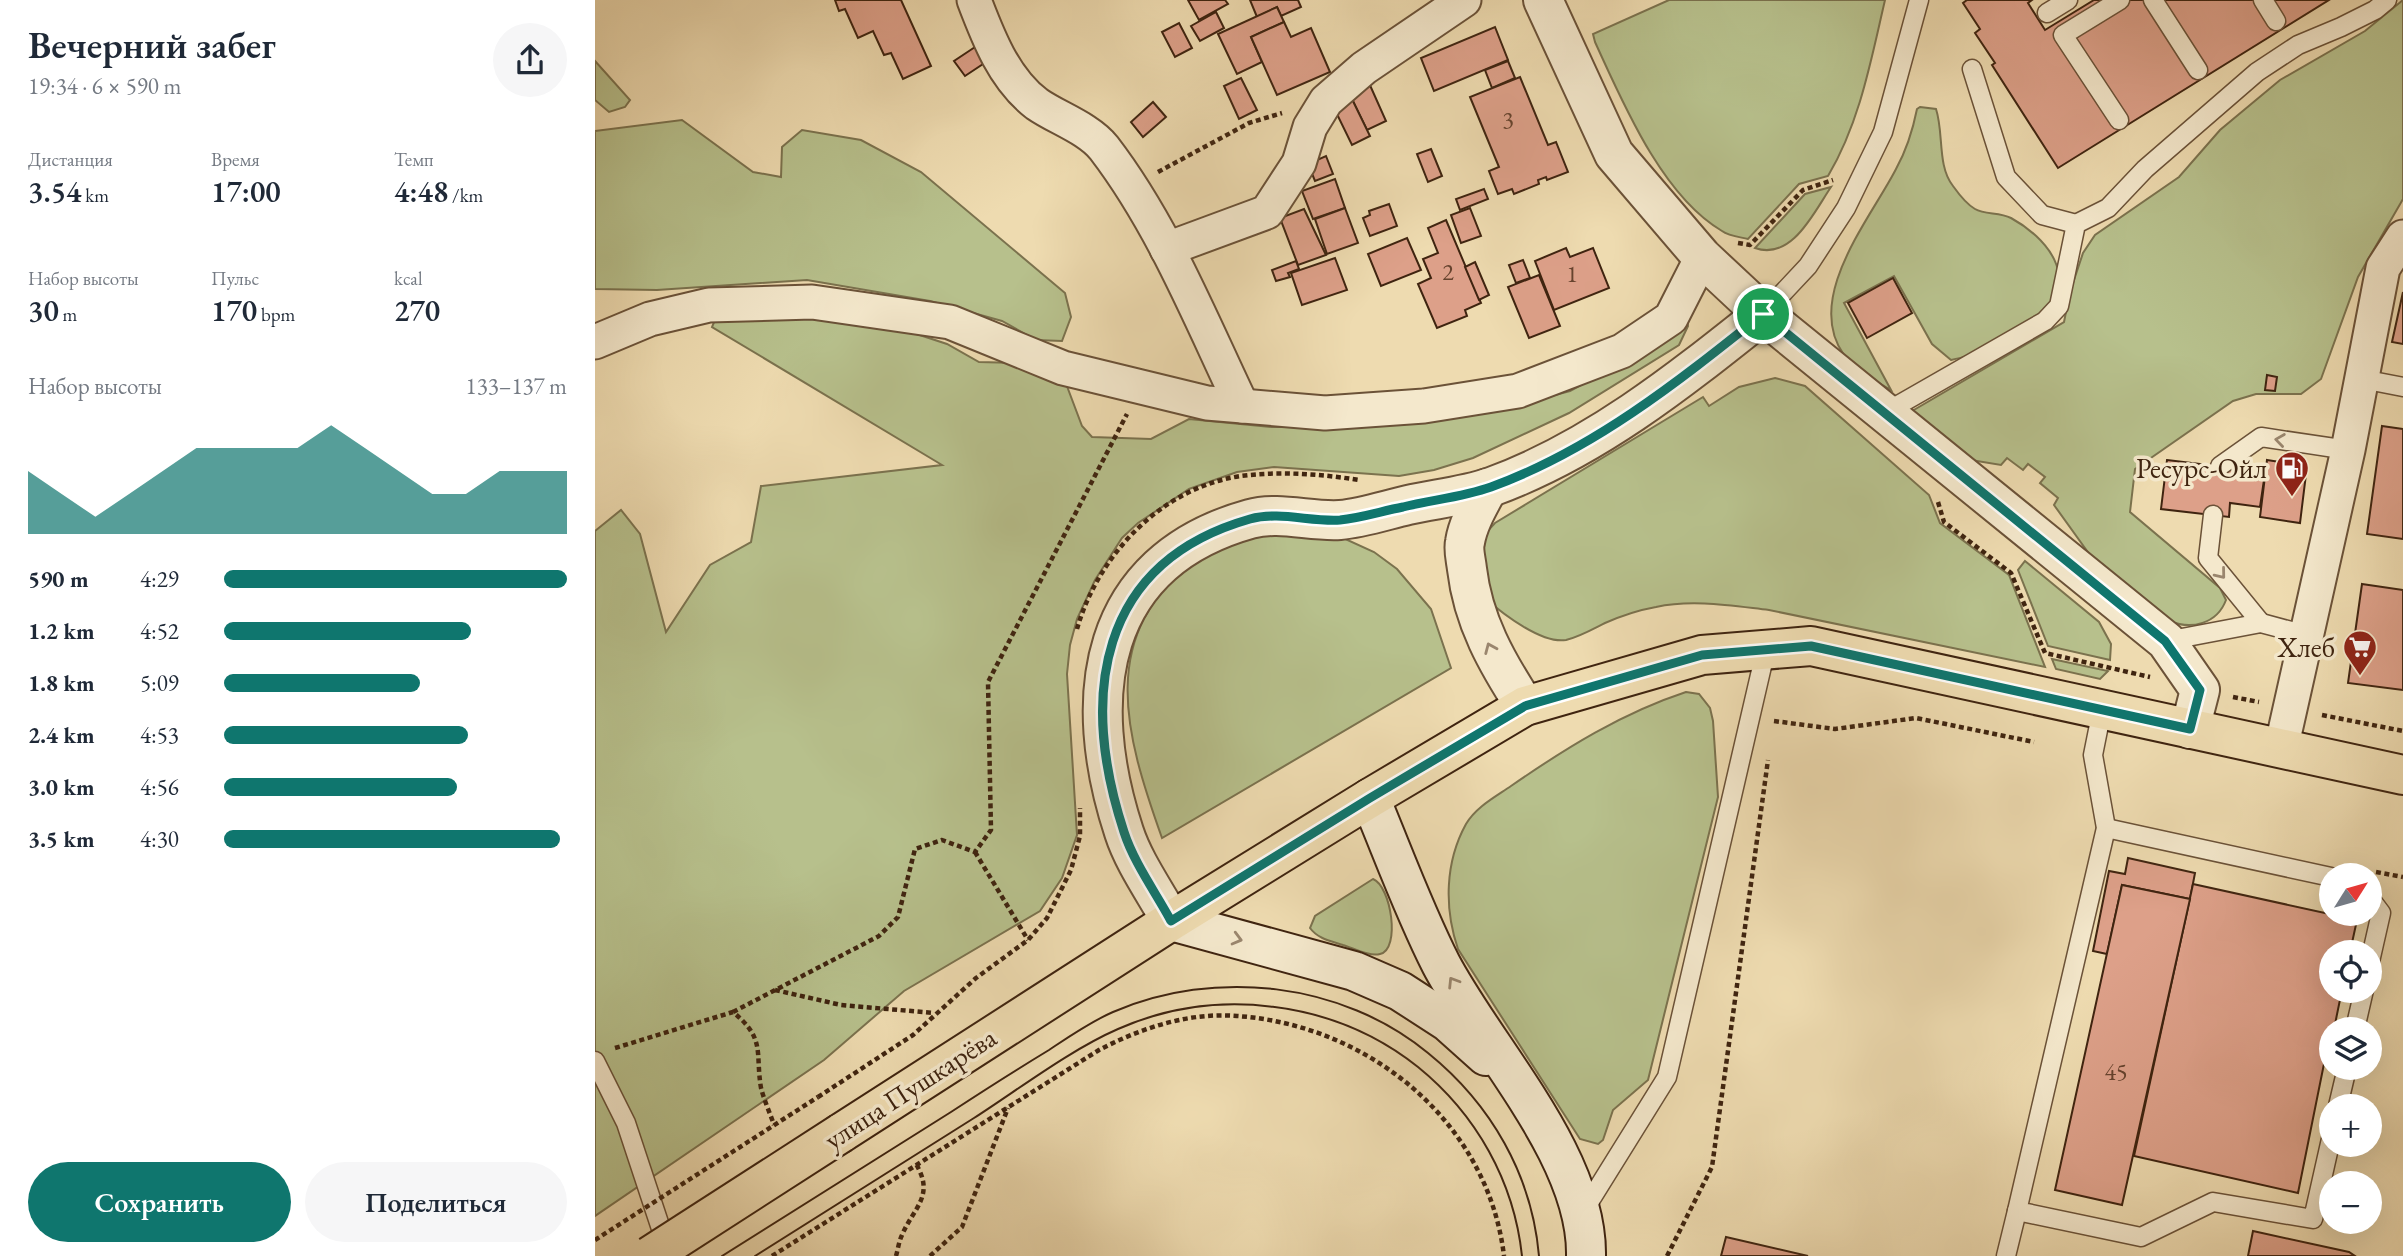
<!DOCTYPE html>
<html lang="ru">
<head>
<meta charset="utf-8">
<style>
	:root { --surface:#fff; --page:#f6f6f7; --text:#1f2937; --muted:#747a83; --accent:#0f766e }
	body { margin:0; font-family:"EB Garamond",serif; background:var(--page); color:var(--text); height:100vh; display:flex; flex-direction:column; font-size:26px; white-space:nowrap }
	* { box-sizing:border-box; margin:0 }
	p { font-size:23px; color:var(--muted) }
	.icon { flex:none; width:38px; height:38px; fill:none; stroke:currentColor; stroke-width:2; stroke-linecap:round; stroke-linejoin:round }
	.map { position:relative; flex:1; overflow:hidden }
	.side { display:flex; flex-direction:column; background:var(--surface); width:595px }
	.side>* { flex:none }
	.needle { width:46px; rotate:53deg }
	.fabs { position:absolute; left:1724px; top:863px; display:grid; gap:14px }
	.fabs a { display:grid; place-items:center; width:63px; height:63px; border-radius:50%; background:var(--surface); box-shadow:0 7px 28px #0002; font-size:35px }
	.pin { position:absolute; display:grid; place-items:center; width:60px; height:60px; color:#fff; margin:-30px; border:4px solid #fff; border-radius:50%; box-shadow:0 2px 7px #0007 }
	.round { display:grid; place-items:center; flex:none; width:74px; height:74px; border-radius:37px; background:var(--page) }
	.head { display:flex; align-items:center; justify-content:space-between; height:119px; padding:0 28px }
	h1 { font-size:38px; font-weight:600; line-height:52px }
	.figures { display:grid; grid-template-columns:repeat(3,1fr); gap:10px; height:119px; padding:7px 28px }
	.figures div { display:grid; align-content:center }
	.figures b { font-size:30px; font-weight:600 }
	.figures small { font-size:19px; font-weight:400 }
	.figures p { font-size:19px }
	.chart { height:196px; padding:14px 28px }
	.chart p { display:flex; justify-content:space-between }
	.chart svg { width:100%; height:126px; margin-top:7px; fill:var(--accent); opacity:.7 }
	.action { display:flex; gap:14px; margin-top:auto; padding:14px 28px }
	.action a { flex:1; height:80px; border-radius:42px; background:var(--accent); color:#fff; font-size:28px; font-weight:600; line-height:80px; text-align:center }
	.action a+a { background:var(--page); color:var(--text) }
	ul { padding:0 28px; list-style:none; font-size:23px }
	li { display:grid; grid-template-columns:112px 84px 1fr; align-items:center; height:52px }
	li i { height:18px; border-radius:9px; background:var(--accent) }
	main { display:flex; flex:1; min-height:0 }
	.map>svg:first-child { display:block }
	.green { fill:#b7c08c; stroke:#7b724e; stroke-width:2 }
	.building { fill:#dda089; stroke:#3f2410; stroke-width:2 }
	.lines { fill:none; stroke-linecap:round; stroke-linejoin:round }
	.service-casing { stroke:#6b5238; stroke-width:21 }
	.minor-casing { stroke:#6b5238; stroke-width:37 }
	.tertiary-casing { stroke:#6b5238; stroke-width:42 }
	.secondary-casing { stroke:#3f2410; stroke-width:42 }
	.primary-casing { stroke:#3f2410; stroke-width:42 }
	.path { stroke:#3f2410; stroke-width:4.5; stroke-dasharray:5 3.5; stroke-linecap:butt }
	.service { stroke:#f4e8cc; stroke-width:18 }
	.minor { stroke:#f4e8cc; stroke-width:33 }
	.tertiary { stroke:#f4e8cc; stroke-width:38 }
	.secondary { stroke:#f4e8cc; stroke-width:38 }
	.primary { stroke:#eedbb0; stroke-width:38 }
	.tram { stroke:#3f2410; stroke-width:2 }
	.primary-bridge-casing { stroke:#3f2410; stroke-width:42; stroke-linecap:butt }
	.path-bridge { stroke:#3f2410; stroke-width:4.5; stroke-dasharray:5 3.5; stroke-linecap:butt }
	.primary-bridge { stroke:#eedbb0; stroke-width:38 }
	.oneway { stroke:#9a866e }
	.route-casing { stroke:#fff; stroke-width:14 }
	.route { stroke:#0f766e; stroke-width:9 }
	.labels { text-anchor:middle; stroke-width:7; stroke-linejoin:round; paint-order:stroke }
	.number-label { font-size:24px; fill:#66432e }
	.poi-label { font-size:28px; fill:#3f2410; stroke:#f4e8cc; text-anchor:end }
	.street-label { font-size:28px; fill:#3f2410; stroke:#f4e8cc }
</style>
</head>
<body>
<main>
<section class="side">
<div class="head"><div><h1>Вечерний забег</h1><p>19:34 · 6 × 590 m</p></div><a class="round"><svg class="icon" aria-label="share" viewBox="0 0 24 24"><path d="M12 15V3M7 8l5-5 5 5M5 13v7h14v-7"/></svg></a></div>
<div class="figures">
<div><p>Дистанция</p><b>3.54<small> km</small></b></div>
<div><p>Время</p><b>17:00</b></div>
<div><p>Темп</p><b>4:48<small> /km</small></b></div>
</div>
<div class="figures">
<div><p>Набор высоты</p><b>30<small> m</small></b></div>
<div><p>Пульс</p><b>170<small> bpm</small></b></div>
<div><p>kcal</p><b>270</b></div>
</div>
<div class="chart"><p><span>Набор высоты</span>133–137 m</p>
<svg viewBox="0 0 160 44" preserveAspectRatio="none"><path d="M0 44V22L10 30L20 38L30 30L40 22L50 14L60 14L70 14L80 14L90 6L100 14L110 22L120 30L130 30L140 22L150 22L160 22V44z"/></svg>
</div>
<ul>
<li><b>590 m</b>4:29<i style="width:100%"></i></li>
<li><b>1.2 km</b>4:52<i style="width:72%"></i></li>
<li><b>1.8 km</b>5:09<i style="width:57%"></i></li>
<li><b>2.4 km</b>4:53<i style="width:71%"></i></li>
<li><b>3.0 km</b>4:56<i style="width:68%"></i></li>
<li><b>3.5 km</b>4:30<i style="width:98%"></i></li>
</ul>
<div class="action"><a>Сохранить</a><a>Поделиться</a></div>
</section>
<div class="map">
<svg width="1808" height="1256" viewBox="0 0 1808 1256">
	<rect width="100%" height="100%" fill="#eedbb0"/>
	<filter id="stains"><feTurbulence type="fractalNoise" baseFrequency=".00286" numOctaves="4"/><feColorMatrix values="0 0 0 0 .2 0 0 0 0 .09 0 0 0 0 .02 0 0 0 .5 -.17"/></filter>
	<radialGradient id="worn" r=".72"><stop offset=".6" stop-color="#630" stop-opacity="0"/><stop offset="1" stop-color="#630" stop-opacity=".3"/></radialGradient>
	<g class="green">
		<path d="M 1074,0 L 1290,0 C 1276,60 1265,122 1233,176 L 1204,184 L 1153,239 C 1145,237 1134,236 1127,231 C 1067,196 1028,103 1000,42 L 998,34 Z"/>
		<path d="M 1808,0 L 1808,199 L 1763,277 L 1726,379 L 1706,394 L 1661,394 L 1638,401 L 1540,469 L 1535,512 L 1625,588 L 1631,600 C 1622,624 1596,630 1575,621 L 1500,562 L 1459,505 L 1463,498 L 1445,483 L 1450,477 L 1433,464 L 1428,470 L 1412,458 L 1406,465 L 1370,459 L 1312,414 L 1469,322 L 1475,292 L 1488,253 L 1500,235 L 1584,177 L 1625,130 L 1685,80 L 1770,31 Z"/>
		<polygon points="0,61 35,100 30,107 14,112 0,100"/>
		<path d="M 1325,107 L 1341,109 C 1349,133 1342,166 1358,186 C 1363,193 1371,204 1380,209 C 1390,215 1404,212 1416,218 C 1451,237 1487,279 1445,313 C 1421,332 1385,355 1356,360 L 1337,344 L 1299,276 L 1249,303 L 1296,390 C 1280,381 1260,370 1249,355 C 1208,298 1276,218 1301,169 C 1311,151 1318,129 1322,109 Z"/>
		<polygon points="87,120 158,172 186,177 187,147 207,130 266,140 326,172 470,293 476,317 467,341 441,340 407,321 335,301 212,280 62,290 0,289 0,131"/>
		<path d="M 1236,187 C 1219,212 1197,261 1160,248 L 1210,194 Z"/>
		<polygon points="1091,304 1093,326 1084,345 974,413 878,458 839,470 804,476 679,467 642,472 594,489 543,523 527,538 500,580 482,619 475,645 472,674 482,835 467,878 445,911 309,991 229,1060 0,1216 0,531 26,510 45,534 71,632 115,565 156,542 166,486 347,465 117,327 122,315 285,322 352,344 384,362 422,363 470,381 487,426 497,437 556,439 594,419 676,427 726,427 926,404 975,391 1014,370"/>
		<path d="M 1180,378 L 1210,386 L 1334,495 L 1345,523 L 1414,575 L 1450,667 L 1174,610 C 1138,606 1098,599 1061,607 C 1044,610 1026,616 1010,623 C 998,629 984,637 971,640 C 947,644 908,614 891,599 L 887,537 L 900,523 L 1108,397 L 1114,406 L 1144,387 Z"/>
		<path d="M 663,532 L 746,537 L 779,552 L 802,569 L 836,609 L 856,668 L 567,838 C 530,734 500,633 604,557 C 620,545 645,539 663,532 Z"/>
		<polygon points="1430,561 1504,622 1516,644 1515,660 1453,646 1423,570"/>
		<polygon points="1457,659 1513,671 1505,679 1461,669"/>
		<path d="M 1091,692 L 1104,694 L 1115,708 L 1118,721 L 1123,797 L 1053,1080 L 1018,1110 L 1008,1140 L 1003,1144 L 985,1139 L 863,949 C 849,908 850,862 871,824 C 881,807 900,797 916,786 C 971,748 1027,713 1091,692 Z"/>
		<path d="M 778,879 C 796,886 806,949 785,954 C 775,957 758,948 748,945 C 736,941 723,939 715,928 L 720,916 Z"/>
	</g>
	<g class="building">
		<polygon points="240,0 306,0 336,66 308,79 296,53 289,55 278,31 263,38 250,9 244,11"/>
		<polygon points="593,0 630,0 633,4 604,20"/>
		<polygon points="655,0 703,0 706,7 686,16 682,7 662,17"/>
		<polygon points="1372,0 1437,0 1433,3 1450,30 1499,0 1734,0 1463,168 1397,65 1400,63 1380,33 1385,29 1368,3"/>
		<polygon points="682,7 689,22 656,37 667,62 642,74 623,34"/>
		<polygon points="621,12 629,28 605,41 596,26"/>
		<polygon points="689,22 696,37 716,28 735,72 682,95 656,37"/>
		<polygon points="584,23 597,48 580,57 567,32"/>
		<polygon points="900,27 913,60 839,91 826,58"/>
		<polygon points="380,47 391,62 370,76 359,61"/>
		<polygon points="913,61 920,78 897,88 890,70"/>
		<polygon points="925,77 953,145 961,142 973,172 952,180 951,177 943,180 944,184 919,194 917,189 903,194 894,171 904,167 875,97"/>
		<polygon points="646,78 662,110 644,119 629,86"/>
		<polygon points="774,83 791,121 772,130 754,93"/>
		<polygon points="754,93 775,136 757,145 738,106"/>
		<polygon points="558,102 571,117 548,137 536,122"/>
		<polygon points="836,149 847,176 833,182 822,154"/>
		<polygon points="731,156 738,174 720,181 713,164"/>
		<polygon points="740,179 750,208 718,219 707,191"/>
		<polygon points="889,189 893,199 865,210 861,199"/>
		<polygon points="794,204 802,226 775,236 768,218 775,215 774,211"/>
		<polygon points="750,208 763,243 732,254 720,219"/>
		<polygon points="875,208 886,236 866,243 856,215"/>
		<polygon points="709,209 731,255 703,265 685,218"/>
		<polygon points="851,220 886,303 870,310 872,316 842,328 823,284 836,278 828,259 843,253 833,228"/>
		<polygon points="812,238 826,270 786,286 773,254"/>
		<polygon points="971,248 975,257 998,248 1014,288 959,310 940,261"/>
		<polygon points="740,258 752,290 707,305 696,273"/>
		<polygon points="928,260 935,278 921,283 914,265"/>
		<polygon points="701,261 704,269 693,273 695,277 681,281 677,270"/>
		<polygon points="880,262 894,295 884,300 870,267"/>
		<polygon points="944,275 965,326 934,338 913,287"/>
		<polygon points="1298,278 1317,313 1272,338 1253,303"/>
		<polygon points="1808,292 1808,344 1797,342"/>
		<polygon points="1672,375 1682,377 1680,391 1670,390"/>
		<polygon points="1787,426 1808,429 1808,539 1772,534"/>
		<polygon points="1572,460 1639,468 1638,476 1669,480 1665,507 1635,503 1634,517 1566,509"/>
		<polygon points="1672,460 1712,466 1705,523 1665,517"/>
		<polygon points="1767,584 1808,590 1808,690 1753,683"/>
		<polygon points="1533,858 1600,873 1595,899 1527,885 1512,954 1498,951 1514,871 1530,874"/>
		<polygon points="1598,884 1762,920 1755,952 1736,952 1736,990 1747,990 1739,1029 1736,1029 1703,1193 1539,1156"/>
		<polygon points="1527,885 1595,899 1527,1205 1460,1190"/>
		<polygon points="1658,1231 1754,1252 1760,1256 1653,1256"/>
		<polygon points="1131,1237 1213,1256 1126,1256"/>
	</g>
	<g class="lines">
		<g class="service-casing">
			<g id="service">
				<polyline points="1558,0 1603,70"/>
				<polyline points="1668,0 1681,21"/>
				<polyline points="1452,13 1473,0"/>
				<polyline points="1377,69 1411,177 1447,215 1481,224"/>
				<polyline points="1524,120 1468,35 1525,0"/>
				<polyline points="1168,314 1213,266 1251,208 1288,132 1324,0"/>
				<polyline points="1767,379 1808,387"/>
				<polyline points="1291,412 1450,321 1464,306 1481,224 1513,208 1550,169 1662,72 1703,45 1746,27 1780,10 1792,0"/>
				<polyline points="1625,466 1666,437 1753,450"/>
				<polyline points="1618,515 1613,558 1666,623"/>
				<polyline points="1571,641 1666,623 1711,635"/>
				<polyline points="1507,710 1498,755 1511,828 1422,1211 1546,1237 1618,1202 1718,1219 1736,1139"/>
				<polyline points="1511,828 1736,877"/>
				<polyline points="1774,897 1786,913 1774,966"/>
				<polyline points="1760,1029 1769,990"/>
				<polyline points="0,1061 31,1123 73,1250"/>
				<polyline points="1743,1106 1752,1068"/>
				<polyline points="988,1212 1072,1077 1171,649"/>
				<polyline points="1411,1256 1422,1211"/>
			</g>
		</g>
		<g class="minor-casing">
			<g id="minor">
				<path d="M 379,0 C 393,37 409,79 442,104 C 462,118 493,128 509,148 C 568,225 605,318 647,406"/>
				<polyline points="572,249 672,212 704,163 715,127 731,101 769,68 869,0"/>
				<polyline points="0,342 55,319 114,305 217,302 355,322 468,368 612,403 730,413 829,406 923,391 1027,351 1076,318 1107,257"/>
				<polyline points="1686,749 1753,450 1788,268 1808,237"/>
			</g>
		</g>
		<g class="tertiary-casing">
			<g id="tertiary">
				<polyline points="948,0 1019,154 1107,257 1168,314 1571,641 1605,690 1595,729"/>
				<path d="M 893,488 C 884,505 873,523 870,542 C 868,550 871,560 872,569 C 878,621 902,663 930,706"/>
				<path d="M 576,921 C 561,893 539,863 529,832 C 485,698 501,562 655,519 C 684,511 716,522 745,520 C 768,518 791,510 813,505 C 840,499 870,496 896,487 C 998,450 1084,381 1168,314"/>
			</g>
		</g>
		<g class="secondary-casing">
			<g id="secondary">
				<path d="M 775,798 C 798,853 819,911 846,964 C 891,1050 993,1156 991,1256"/>
				<polyline points="576,921 759,971 805,991 853,1022 891,1056"/>
			</g>
		</g>
		<g class="primary-casing">
			<polyline id="primary" points="246,1133 576,921 775,798 930,706 1107,655 1216,646 1808,775"/>
		</g>
		<g class="path">
			<polyline points="563,172 654,123 687,113"/>
			<polyline points="1143,243 1155,245 1208,190 1238,180"/>
			<polyline points="1343,502 1349,522 1416,573 1450,653 1555,677"/>
			<path d="M 482,629 C 503,555 567,487 646,476 C 685,471 726,474 764,480"/>
			<polyline points="1638,697 1664,702"/>
			<polyline points="1727,715 1808,731"/>
			<polyline points="1179,721 1240,729 1321,718 1439,742"/>
			<polyline points="380,852 433,940"/>
			<polyline points="1781,872 1808,877"/>
			<polyline points="180,990 246,1005 339,1013"/>
			<polyline points="138,1012 284,936 303,917 320,849 347,840 380,852 396,830 393,682 532,414"/>
			<path d="M 20,1048 L 138,1012 C 171,1039 160,1052 166,1088 C 169,1100 175,1113 179,1125"/>
			<polyline points="223,1097 318,1035 381,978 433,940 452,918 476,870 485,836 485,808"/>
			<path d="M 177,1256 L 504,1050 C 546,1028 594,1012 642,1016 C 774,1025 893,1122 909,1256"/>
			<path d="M 301,1256 C 303,1249 304,1241 307,1235 C 319,1207 340,1196 321,1164"/>
			<polyline points="335,1256 367,1227 413,1108"/>
			<polyline points="1072,1256 1117,1167 1173,760"/>
		</g>
		<use href="#service" class="service"/>
		<use href="#minor" class="minor"/>
		<use href="#tertiary" class="tertiary"/>
		<use href="#secondary" class="secondary"/>
		<use href="#primary" class="primary"/>
		<g class="tram">
			<path d="M 127,1256 C 203,1208 279,1160 356,1112 C 388,1091 421,1070 454,1050 C 475,1036 495,1022 518,1012 C 620,968 747,982 833,1053 C 896,1104 937,1175 944,1256"/>
			<path d="M 160,1256 C 233,1210 306,1164 379,1118 C 424,1089 475,1050 523,1029 C 620,986 739,1000 823,1067 C 881,1114 919,1181 927,1256"/>
		</g>
		<g class="primary-bridge-casing">
			<polyline id="primary-bridge" points="55,1256 246,1133"/>
		</g>
		<polyline class="path-bridge" points="0,1240 223,1097"/>
		<use href="#primary-bridge" class="primary-bridge"/>
	</g>
	<defs><path id="oneway-chevron" d="M-2-3.5L2.5 0L-2 3.5" fill="none" stroke-width="1.6" stroke-linecap="round" stroke-linejoin="round" transform="scale(1.75)"/></defs>
	<g class="oneway">
		<use href="#oneway-chevron" transform="translate(1685 440) rotate(-172)"/>
		<use href="#oneway-chevron" transform="translate(1626 574) rotate(51)"/>
		<use href="#oneway-chevron" transform="translate(895 648) rotate(-113)"/>
		<use href="#oneway-chevron" transform="translate(642 939) rotate(15)"/>
		<use href="#oneway-chevron" transform="translate(858 982) rotate(-122)"/>
	</g>
	<g class="lines">
		<g class="route-casing">
			<path id="route" d="M 1168,314 L 1570,641 L 1605,690 L 1595,729 L 1216,646 L 1107,655 L 930,706 L 775,798 L 576,921 C 561,893 539,863 529,832 C 485,698 501,563 655,519 C 684,511 716,522 745,520 C 766,518 787,511 808,507 C 836,500 868,497 896,487 C 998,450 1084,381 1168,314 Z"/>
		</g>
		<use href="#route" class="route"/>
	</g>
	<defs>
		<g id="fuel-pin" transform="scale(1.75)"><path d="M0 17L-7.5 6A9.5 9.5 0 1 1 7.5 6Z" fill="#8f2418" stroke="#f4e8cc"/><path d="M-5.5-6h7V0h2V4h1.3V-2.5L3-4.5l.8-.8L6-3V5H2.5V1h-1V6h-7ZM-4.2-4.7v3.2H.2V-4.7Z" fill="#fff"/></g>
		<g id="supermarket-pin" transform="scale(1.75)"><path d="M0 17L-7.5 6A9.5 9.5 0 1 1 7.5 6Z" fill="#8f2418" stroke="#f4e8cc"/><path d="M-6-5.5h2.5l.6 2H6L4.5 2H-2.5L-4.4-4H-6ZM-1.5 3.2a1.3 1.3 0 1 0 .1 0ZM3 3.2a1.3 1.3 0 1 0 .1 0Z" fill="#fff"/></g>
	</defs>
	<g fill-rule="evenodd">
		<use href="#fuel-pin" x="1697" y="468"/>
		<use href="#supermarket-pin" x="1765" y="647"/>
	</g>
	<g class="labels">
		<g class="number-label">
			<text x="913" y="128">3</text>
			<text x="853" y="280">2</text>
			<text x="977" y="282">1</text>
			<text x="1521" y="1080">45</text>
		</g>
		<g class="poi-label">
			<text x="1672" y="478">Ресурс-Ойл</text>
			<text x="1740" y="657">Хлеб</text>
		</g>
		<g class="street-label">
			<text transform="translate(315 1088) rotate(-33)" y="10">улица Пушкарёва</text>
		</g>
	</g>
	<rect width="100%" height="100%" filter="url(#stains)"/>
	<rect width="100%" height="100%" fill="url(#worn)"/>
</svg>
<div class="fabs">
<a><svg class="needle" viewBox="-14 -14 28 28"><path d="M0-13l5 13h-10z" fill="#e53935"/><path d="M0 13l5-13h-10z" fill="#747a83"/></svg></a>
<a><svg class="icon" aria-label="locate" viewBox="0 0 24 24"><circle cx="12" cy="12" r="6"/><path d="M12 2v4M12 18v4M2 12h4M18 12h4"/></svg></a>
<a><svg class="icon" aria-label="layers" viewBox="0 0 24 24"><path d="M12 4l9 5-9 5-9-5zM3 14l9 5 9-5"/></svg></a>
<a>+</a>
<a>−</a>
</div>
<div class="pin" style="left:1168px;top:314px;background:#1e9e55"><svg class="icon" aria-label="arrive" viewBox="0 0 24 24"><path d="M6 21V4h12l-3 4 3 4H6"/></svg></div>
</div>
</main>
</body>
</html>
